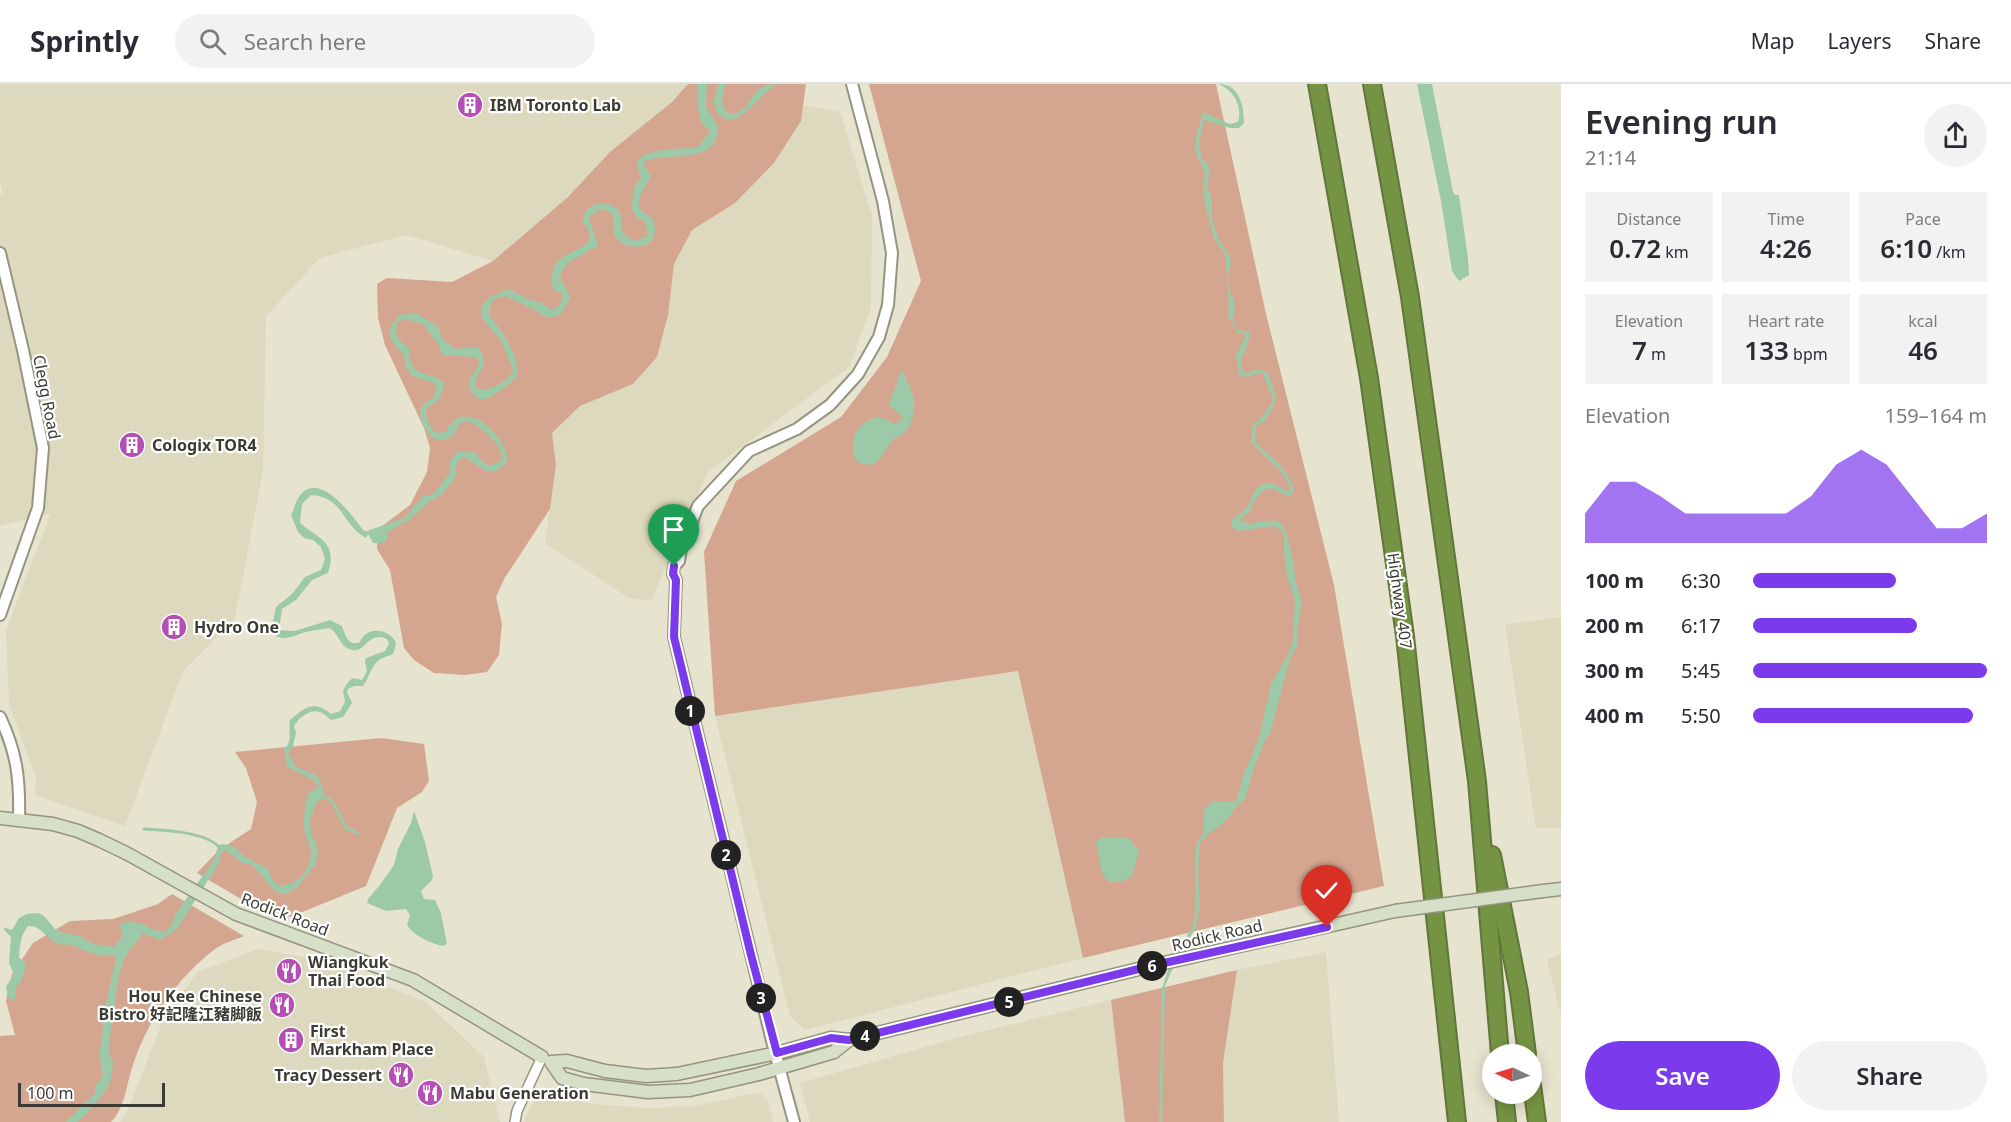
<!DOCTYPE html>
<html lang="en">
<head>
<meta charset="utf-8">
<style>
	:root { --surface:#fff; --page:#f2f2f3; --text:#2b2b33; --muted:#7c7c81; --line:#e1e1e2; --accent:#7c3aed }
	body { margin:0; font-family:"Noto Sans","Noto Sans SC",sans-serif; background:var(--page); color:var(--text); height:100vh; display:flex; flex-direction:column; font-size:22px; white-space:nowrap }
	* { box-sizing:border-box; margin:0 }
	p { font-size:20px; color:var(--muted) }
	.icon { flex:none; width:33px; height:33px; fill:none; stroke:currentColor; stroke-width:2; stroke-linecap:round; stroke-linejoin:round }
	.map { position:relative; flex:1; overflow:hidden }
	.drawer { display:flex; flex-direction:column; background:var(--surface); width:450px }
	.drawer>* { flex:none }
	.needle { width:39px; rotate:274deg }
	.buttons { position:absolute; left:1482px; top:960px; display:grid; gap:12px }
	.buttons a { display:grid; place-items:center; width:60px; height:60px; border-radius:50%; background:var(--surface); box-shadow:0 3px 15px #0003; font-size:30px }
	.scale { position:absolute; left:18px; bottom:15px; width:147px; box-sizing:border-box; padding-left:6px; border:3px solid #3c3b33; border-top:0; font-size:16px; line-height:21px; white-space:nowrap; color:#3c3b33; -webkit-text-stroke:4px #fff; paint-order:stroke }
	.pin { position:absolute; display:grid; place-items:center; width:51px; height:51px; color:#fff; margin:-62px -26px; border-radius:50% 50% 50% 0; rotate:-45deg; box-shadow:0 0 6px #0007 }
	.pin .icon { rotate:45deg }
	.km { position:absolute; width:30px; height:30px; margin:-15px; border-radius:50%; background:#222; color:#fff; font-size:16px; line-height:30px; text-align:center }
	.round { display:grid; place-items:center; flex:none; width:63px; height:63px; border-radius:32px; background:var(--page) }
	.headline { display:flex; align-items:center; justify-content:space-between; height:102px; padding:0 24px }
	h1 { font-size:33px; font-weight:600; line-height:45px }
	.metrics { display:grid; grid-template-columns:repeat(3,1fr); gap:9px; height:102px; padding:6px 24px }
	.metrics div { display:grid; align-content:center; border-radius:0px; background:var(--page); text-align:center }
	.metrics b { font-size:26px; font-weight:600 }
	.metrics small { font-size:16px; font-weight:400 }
	.metrics p { font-size:16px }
	.chart { height:168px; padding:12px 24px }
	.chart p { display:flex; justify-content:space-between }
	.chart svg { width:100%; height:108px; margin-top:6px; fill:var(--accent); opacity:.7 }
	.button { display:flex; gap:12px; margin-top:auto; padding:12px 24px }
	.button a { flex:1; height:69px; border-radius:36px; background:var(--accent); color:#fff; font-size:24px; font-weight:600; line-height:69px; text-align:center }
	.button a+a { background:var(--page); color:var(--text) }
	ul { padding:0 24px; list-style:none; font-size:20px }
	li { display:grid; grid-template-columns:96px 72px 1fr; align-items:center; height:45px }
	li i { height:15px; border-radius:8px; background:var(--accent) }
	header { display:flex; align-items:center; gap:36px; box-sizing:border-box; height:84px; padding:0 30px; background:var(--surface); border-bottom:2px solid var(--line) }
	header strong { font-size:28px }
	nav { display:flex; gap:33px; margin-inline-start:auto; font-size:21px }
	.search { width:420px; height:54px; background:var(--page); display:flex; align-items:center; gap:15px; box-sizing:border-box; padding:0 21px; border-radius:33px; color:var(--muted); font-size:22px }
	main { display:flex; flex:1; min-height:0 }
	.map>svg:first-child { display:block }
	.built { fill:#ddd9be }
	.green { fill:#d5a68f }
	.water { fill:#9cc9a8 }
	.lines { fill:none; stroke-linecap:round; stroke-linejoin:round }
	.stream { stroke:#9cc9a8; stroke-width:3 }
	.minor-casing { stroke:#969381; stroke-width:12 }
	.tertiary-casing { stroke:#969381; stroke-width:14 }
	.secondary-casing { stroke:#969381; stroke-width:15 }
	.motorway-casing { stroke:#61753d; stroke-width:20 }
	.minor { stroke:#fff; stroke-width:9 }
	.tertiary { stroke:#fff; stroke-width:10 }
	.secondary { stroke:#d6dfc7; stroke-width:12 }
	.motorway { stroke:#759443; stroke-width:16 }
	.secondary-bridge-casing { stroke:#969381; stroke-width:15; stroke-linecap:butt }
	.secondary-bridge { stroke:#d6dfc7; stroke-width:12 }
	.route-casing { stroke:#fff; stroke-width:12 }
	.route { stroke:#7c3aed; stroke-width:8 }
	.labels { text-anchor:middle; stroke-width:4.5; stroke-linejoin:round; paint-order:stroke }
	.poi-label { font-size:16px; font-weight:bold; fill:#3c3b33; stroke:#fff; text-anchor:start }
	.street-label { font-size:16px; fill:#3c3b33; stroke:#fff }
</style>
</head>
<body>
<header>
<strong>Sprintly</strong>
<div class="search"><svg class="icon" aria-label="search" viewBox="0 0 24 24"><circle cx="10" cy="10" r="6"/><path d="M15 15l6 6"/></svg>Search here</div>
<nav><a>Map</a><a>Layers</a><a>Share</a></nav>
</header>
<main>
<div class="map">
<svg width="1561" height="1038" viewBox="0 0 1561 1038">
	<rect width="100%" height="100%" fill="#e6e3cf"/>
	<g class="built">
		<polygon points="0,0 680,0 840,28 872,132 871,224 849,283 708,388 651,517 629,514 545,459 556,381 552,349 580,322 633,300 493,177 406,151 320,174 266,232 263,387 235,534 183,587 125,742 35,711 36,694 9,620 6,546 51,429 0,442 0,111 3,109 0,98"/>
		<polygon points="1561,533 1561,744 1536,744 1505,540"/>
		<polygon points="1018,587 1083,874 805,946 790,932 715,632"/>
		<polygon points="258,865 319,876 426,918 484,973 500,1038 120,1038 126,1030 162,939 197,888"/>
		<polygon points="1326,868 1339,1038 1224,1038 1223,979 1237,886"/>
		<polygon points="1561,871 1561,933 1547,875"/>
		<polygon points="1111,916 1125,1038 810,1038 800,999 953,955"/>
		<polygon points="540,1007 591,1020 649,1024 695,1022 759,1008 768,1017 773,1038 525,1038 525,1034"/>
	</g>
	<g class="green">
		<polygon points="688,0 806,0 801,37 774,79 735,119 692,146 674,180 668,231 657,273 633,300 580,322 552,349 556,381 550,425 504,495 496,513 502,540 499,571 487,588 465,591 434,589 414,576 404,564 390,486 377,465 377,446 410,421 427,388 430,364 424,344 385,261 378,234 377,200 387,194 452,198 493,177 568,113 610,68 672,18"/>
		<polygon points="869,0 1216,0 1266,230 1334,501 1384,802 1083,874 1018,587 715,632 704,468 736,397 841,333 887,273 921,197"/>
		<polygon points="381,654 424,660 429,697 422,708 397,724 366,802 290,833 241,815 197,789 219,766 251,745 257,718 246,684 235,668"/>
		<path d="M 172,810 L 244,852 C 235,856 223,859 215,865 C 177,894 146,938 132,984 C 126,1002 125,1024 111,1038 L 0,1038 L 0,952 L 15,951 L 6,917 L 12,890 L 33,859 L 70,837 L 113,835 L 158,820 Z"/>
		<polygon points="1237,886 1223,979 1224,1038 1125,1038 1111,916"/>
	</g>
	<g class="water">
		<path d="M 698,0 L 707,0 L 706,23 L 718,42 C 719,83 668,67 645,77 L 644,82 L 651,91 C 648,101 637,110 639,121 C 642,135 659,126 654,151 C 650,168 622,165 615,152 C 612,147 614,140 614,134 L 610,128 L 601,125 L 590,132 L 589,134 L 598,161 L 593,166 L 589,165 C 578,179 567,170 560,194 L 571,214 L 560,231 L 547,234 L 537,227 L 505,212 L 497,214 L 491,218 L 489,232 C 500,242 520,274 517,290 C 516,297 492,313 485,315 C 478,317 470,308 469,302 C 467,294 478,288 479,278 L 477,274 C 467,272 454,272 444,272 L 440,267 L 440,263 L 423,240 L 405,235 L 398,238 C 393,251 399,257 409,264 C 409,296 426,284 444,299 C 444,310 437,320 427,323 C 424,332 429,340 433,347 L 437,349 L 447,347 L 448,342 L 452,340 L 457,333 C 463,333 470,332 477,335 C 489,340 509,363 507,377 C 493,398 481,383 465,373 L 459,376 L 455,384 L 457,391 L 442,411 L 427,419 L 408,437 L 402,439 L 387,449 L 387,456 L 382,459 L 373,459 L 368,450 L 366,454 C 342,441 344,413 311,411 L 302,420 L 300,439 C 319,455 338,458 328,489 L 312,496 L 296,516 L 282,525 L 279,546 L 295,547 L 330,536 L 342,542 C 345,551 348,563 360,558 C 366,542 389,544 396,559 L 393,570 C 389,572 383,573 379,576 C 371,582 369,594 363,602 L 354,602 L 348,605 L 347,608 L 352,619 L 343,633 L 332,636 C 329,635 327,632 324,630 C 313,622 299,633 294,642 L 296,649 L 293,662 L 288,668 L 296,683 C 317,692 319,687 324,712 L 323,715 L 317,718 L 310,735 L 311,751 L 316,759 L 318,771 L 315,781 L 297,804 L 285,810 L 276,808 L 252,781 L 243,779 L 225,766 L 220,771 L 219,779 L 179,842 L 174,847 L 160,856 L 142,849 L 140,855 C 117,872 117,906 114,931 C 112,944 108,955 109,968 C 109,971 111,972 112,976 C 114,981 112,989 111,994 C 108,1009 89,1027 78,1038 L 66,1038 L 95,1009 L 96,1001 L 103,992 L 99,966 L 101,961 L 105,924 L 116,874 L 114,870 C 98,875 89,867 74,862 C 67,860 61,862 55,858 C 45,853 40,841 28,842 C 20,853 20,861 19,874 L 26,878 C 27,885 21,900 15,904 L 15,915 L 12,916 L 8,913 L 6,903 L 14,890 L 9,879 L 11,853 L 3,845 L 6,844 L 12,846 L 19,834 L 27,830 L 39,829 L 44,832 L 55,845 L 64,849 L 80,852 L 93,860 L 114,863 L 123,851 L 119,841 C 139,831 144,846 164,848 L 171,842 L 176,829 L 214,776 L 218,762 L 224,760 L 235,763 L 245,773 L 267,784 L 274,798 L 278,801 C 296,803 311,787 311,769 C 311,759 304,752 304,742 C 303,731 306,720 308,709 L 317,704 L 318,701 L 312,695 L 287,683 L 284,665 C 293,658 288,647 290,636 C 306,623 313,616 331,630 L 340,627 L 345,618 L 343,606 L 349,597 L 353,594 L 362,596 L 367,587 L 365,578 L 366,574 L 385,567 L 389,560 L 387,555 C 366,546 367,572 349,565 C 340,562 338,549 330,544 C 322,545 314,546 306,548 C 294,551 286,558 274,551 L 272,542 L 276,523 L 292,510 L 305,493 L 321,486 L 325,475 L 321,463 L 313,456 L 304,454 L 298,448 L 291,431 C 295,424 295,417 301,410 C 321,387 353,433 364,447 L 367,447 L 404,434 L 423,412 L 431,411 L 435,408 L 450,389 L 450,377 L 456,369 L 463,367 L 476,369 L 482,377 L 490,382 L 502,376 C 504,361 482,345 470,337 L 459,339 C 449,371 420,353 420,326 L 424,319 L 434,314 L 436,300 L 411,291 L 405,280 L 404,271 C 394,260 386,255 392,239 L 396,236 L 399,231 L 416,229 L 439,243 L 442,255 L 456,265 L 471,263 L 479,264 C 491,287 477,283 475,302 L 478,305 C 489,308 510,297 513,285 L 500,255 L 482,235 L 481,224 L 488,214 L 509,205 L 530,216 L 542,219 L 550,225 C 559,225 562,218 563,210 C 561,209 557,208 555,206 C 548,200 553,181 559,176 C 569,167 580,168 590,155 L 588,145 L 582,137 C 583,137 585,129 585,128 C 591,118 611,116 618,126 C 626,139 614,148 635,157 L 648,152 L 645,137 L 637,134 L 631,123 L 635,101 L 641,94 C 640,89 637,85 637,80 C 639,63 684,66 698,63 L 709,49 L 710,47 C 706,43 702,40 700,35 C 698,29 697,6 698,0 Z"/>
		<path d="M 719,0 L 725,0 C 724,13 717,21 730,30 C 754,29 747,0 777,0 C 757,13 754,27 731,36 C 710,31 712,16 719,0 Z"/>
		<path d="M 1219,0 C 1239,0 1244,21 1244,39 L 1239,44 L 1230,44 L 1204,36 L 1199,59 L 1202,76 L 1207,78 L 1210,86 L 1207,104 L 1212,115 L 1212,135 L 1219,157 L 1228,169 L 1231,177 L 1228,195 L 1230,209 L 1234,216 L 1235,227 L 1233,234 L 1237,246 L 1249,248 L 1250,251 L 1245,268 L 1241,273 L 1242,286 L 1247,289 L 1259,285 L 1268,289 L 1276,314 L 1272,326 L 1264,337 L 1256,342 L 1255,358 C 1272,375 1287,382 1294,406 L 1290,413 L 1270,404 L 1264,406 L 1255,416 L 1249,428 L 1240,436 L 1242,438 L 1253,440 L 1256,438 L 1278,437 L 1282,441 L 1287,451 L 1292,471 L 1296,499 L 1302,517 L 1297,548 L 1298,560 L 1289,578 L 1270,650 L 1265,656 L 1254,684 L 1245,715 L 1235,724 L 1228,735 L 1204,754 L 1200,760 L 1198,792 L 1200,822 L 1196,843 L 1176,877 L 1165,902 L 1162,1038 L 1159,1038 L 1162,904 L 1168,886 L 1192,843 L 1195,832 L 1195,769 L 1197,759 L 1204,747 L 1203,727 L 1211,718 L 1235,717 L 1237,715 L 1244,689 L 1258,657 L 1271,600 L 1288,571 L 1293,556 L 1295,515 L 1287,492 L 1284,468 L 1284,452 L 1281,446 L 1274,442 L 1239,447 L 1232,443 L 1231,439 C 1234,431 1242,430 1247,423 C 1250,419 1251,414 1253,410 C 1265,392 1275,400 1289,408 L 1290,402 L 1280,386 L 1251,359 L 1253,340 C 1261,334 1270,325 1273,315 L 1262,288 L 1246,293 L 1239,291 L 1236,271 L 1246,252 L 1245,250 L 1236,248 L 1233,239 L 1228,233 C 1230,226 1227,174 1224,169 C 1222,165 1218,162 1216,158 C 1212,151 1203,111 1203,104 C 1203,97 1206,93 1204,86 C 1201,78 1196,73 1195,65 C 1195,53 1200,40 1203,28 L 1230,40 L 1238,38 C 1243,22 1233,6 1219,0 Z"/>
		<polygon points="1417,0 1432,0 1453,108 1455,111 1459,111 1468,174 1469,191 1459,197 1452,187 1441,117"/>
		<path d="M 900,288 L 904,289 C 908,301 916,312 914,325 C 913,332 911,341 906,347 C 901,351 895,353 891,358 C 880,373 878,388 856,377 C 851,362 851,349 864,339 C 869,335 875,333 882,334 C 886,335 891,338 895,340 L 903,335 C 901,328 892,326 889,319 L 897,300 Z"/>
		<path d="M 414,727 L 425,758 L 433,792 L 432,796 L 421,807 L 424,815 L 435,816 L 441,829 L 447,860 L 442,862 C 429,858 415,853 407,841 L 410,831 L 406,825 L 386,827 L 367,819 L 368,815 L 380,801 L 394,781 L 398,765 L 411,739 Z"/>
		<polygon points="1128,753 1139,767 1132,792 1122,798 1108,798 1102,789 1096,759 1100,754"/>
	</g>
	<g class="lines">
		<g class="stream">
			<polyline points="322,711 332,717 346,744 358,749"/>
			<path d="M 144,745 C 164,746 204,748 218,762 L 221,762"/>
		</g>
		<g class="minor-casing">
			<polyline id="minor" points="515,1038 517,1027 542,973"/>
		</g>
		<g class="tertiary-casing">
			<g id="tertiary">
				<polyline points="0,169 23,266 43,364 38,424 0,531"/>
				<path d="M 0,633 C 17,669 20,695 19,735"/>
				<polyline points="794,1038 772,957 674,553 676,496 673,490 674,482 679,477 681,465 698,422 749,367 797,345 830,321 858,290 879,253 888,221 892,169 883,117 852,0"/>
			</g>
		</g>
		<g class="secondary-casing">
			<g id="secondary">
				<polyline points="0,734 53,740 78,747 99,756 126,769 236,830 413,896 542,973"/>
				<polyline points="1543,807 1561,805"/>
				<polyline points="849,956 834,968 759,990 690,1006 648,1008 584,1000 562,994 551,978 567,977 605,987 646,992 677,990 777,969 831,954 849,956 1155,881 1395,827"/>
			</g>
		</g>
		<g class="motorway-casing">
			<g id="motorway">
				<polyline points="1317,0 1369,294 1405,552 1457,1038"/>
				<polyline points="1372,0 1410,213 1477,697 1500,970"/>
				<polyline points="1492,771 1519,908 1527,970"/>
				<polyline points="1532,1001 1537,1038"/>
				<polyline points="1504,1010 1507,1038"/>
			</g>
		</g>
		<use href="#minor" class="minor"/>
		<use href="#tertiary" class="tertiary"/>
		<use href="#secondary" class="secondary"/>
		<use href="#motorway" class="motorway"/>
		<g class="secondary-bridge-casing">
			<polyline id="secondary-bridge" points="1395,827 1543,807"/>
		</g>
		<use href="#secondary-bridge" class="secondary-bridge"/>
	</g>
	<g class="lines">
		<g class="route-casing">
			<polyline id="route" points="674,482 673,490 676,496 674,553 751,871 777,969 831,954 849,956 1155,881 1327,843"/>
		</g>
		<use href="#route" class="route"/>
	</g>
	<defs>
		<g id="building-disc" transform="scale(1.35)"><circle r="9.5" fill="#b54fb3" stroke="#fff"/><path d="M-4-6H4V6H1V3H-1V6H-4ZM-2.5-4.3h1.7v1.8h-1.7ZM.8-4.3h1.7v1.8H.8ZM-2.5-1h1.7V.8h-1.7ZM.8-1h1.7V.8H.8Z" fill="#fff"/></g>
		<g id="restaurant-disc" transform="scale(1.35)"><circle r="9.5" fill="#b54fb3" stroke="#fff"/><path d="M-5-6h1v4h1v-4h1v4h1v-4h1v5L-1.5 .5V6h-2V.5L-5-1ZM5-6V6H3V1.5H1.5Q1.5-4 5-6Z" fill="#fff"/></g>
	</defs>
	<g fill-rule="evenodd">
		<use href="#building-disc" x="470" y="21"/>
		<use href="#building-disc" x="132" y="361"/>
		<use href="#building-disc" x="174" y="543"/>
		<use href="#restaurant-disc" x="289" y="887"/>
		<use href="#restaurant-disc" x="282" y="921"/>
		<use href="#building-disc" x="291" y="956"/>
		<use href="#restaurant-disc" x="401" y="991"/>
		<use href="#restaurant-disc" x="430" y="1009"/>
	</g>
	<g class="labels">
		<g class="poi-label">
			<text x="490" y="27">IBM Toronto Lab</text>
			<text x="152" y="367">Cologix TOR4</text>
			<text x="194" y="549">Hydro One</text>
			<text x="308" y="884">Wiangkuk<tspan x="308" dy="18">Thai Food</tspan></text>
			<text x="262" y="918" text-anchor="end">Hou Kee Chinese<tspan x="262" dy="18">Bistro 好記隆江豬脚飯</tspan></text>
			<text x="310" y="953">First<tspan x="310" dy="18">Markham Place</tspan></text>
			<text x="382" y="997" text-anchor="end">Tracy Dessert</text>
			<text x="450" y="1015">Mabu Generation</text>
		</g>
		<g class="street-label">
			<text transform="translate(47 313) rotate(79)" y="6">Clegg Road</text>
			<text transform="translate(1400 517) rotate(82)" y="6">Highway 407</text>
			<text transform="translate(285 830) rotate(21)" y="6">Rodick Road</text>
			<text transform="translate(1217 851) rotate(-13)" y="6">Rodick Road</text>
		</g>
	</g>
</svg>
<div class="buttons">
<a><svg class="needle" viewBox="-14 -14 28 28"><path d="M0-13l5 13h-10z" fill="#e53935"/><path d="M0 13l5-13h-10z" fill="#7c7c81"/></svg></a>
</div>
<div class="scale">100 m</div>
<div class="pin" style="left:674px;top:482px;background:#1e9e55"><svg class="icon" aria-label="arrive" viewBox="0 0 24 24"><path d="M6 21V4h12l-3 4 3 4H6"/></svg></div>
<div class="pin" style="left:1327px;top:843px;background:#d93025"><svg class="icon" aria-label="check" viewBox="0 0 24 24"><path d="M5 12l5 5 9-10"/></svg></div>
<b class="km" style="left:690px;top:627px">1</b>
<b class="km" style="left:726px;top:771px">2</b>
<b class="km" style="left:761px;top:914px">3</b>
<b class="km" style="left:865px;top:952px">4</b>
<b class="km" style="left:1009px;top:918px">5</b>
<b class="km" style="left:1152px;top:882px">6</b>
</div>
<section class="drawer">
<div class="headline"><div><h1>Evening run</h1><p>21:14</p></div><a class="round"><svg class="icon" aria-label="share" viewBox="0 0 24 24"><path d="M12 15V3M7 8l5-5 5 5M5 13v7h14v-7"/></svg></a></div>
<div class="metrics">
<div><p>Distance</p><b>0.72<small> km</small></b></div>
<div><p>Time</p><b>4:26</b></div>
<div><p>Pace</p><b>6:10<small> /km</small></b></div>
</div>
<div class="metrics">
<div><p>Elevation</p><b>7<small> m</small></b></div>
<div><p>Heart rate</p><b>133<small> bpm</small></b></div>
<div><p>kcal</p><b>46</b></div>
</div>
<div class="chart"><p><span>Elevation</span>159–164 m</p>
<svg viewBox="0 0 160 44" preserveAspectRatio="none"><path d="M0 44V32L10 19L20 19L30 25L40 32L50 32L60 32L70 32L80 32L90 25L100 12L110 6L120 12L130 25L140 38L150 38L160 32V44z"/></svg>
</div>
<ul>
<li><b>100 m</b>6:30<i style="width:61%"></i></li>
<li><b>200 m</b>6:17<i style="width:70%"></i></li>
<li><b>300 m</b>5:45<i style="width:100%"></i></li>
<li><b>400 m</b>5:50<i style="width:94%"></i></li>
</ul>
<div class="button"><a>Save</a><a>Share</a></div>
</section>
</main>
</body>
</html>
